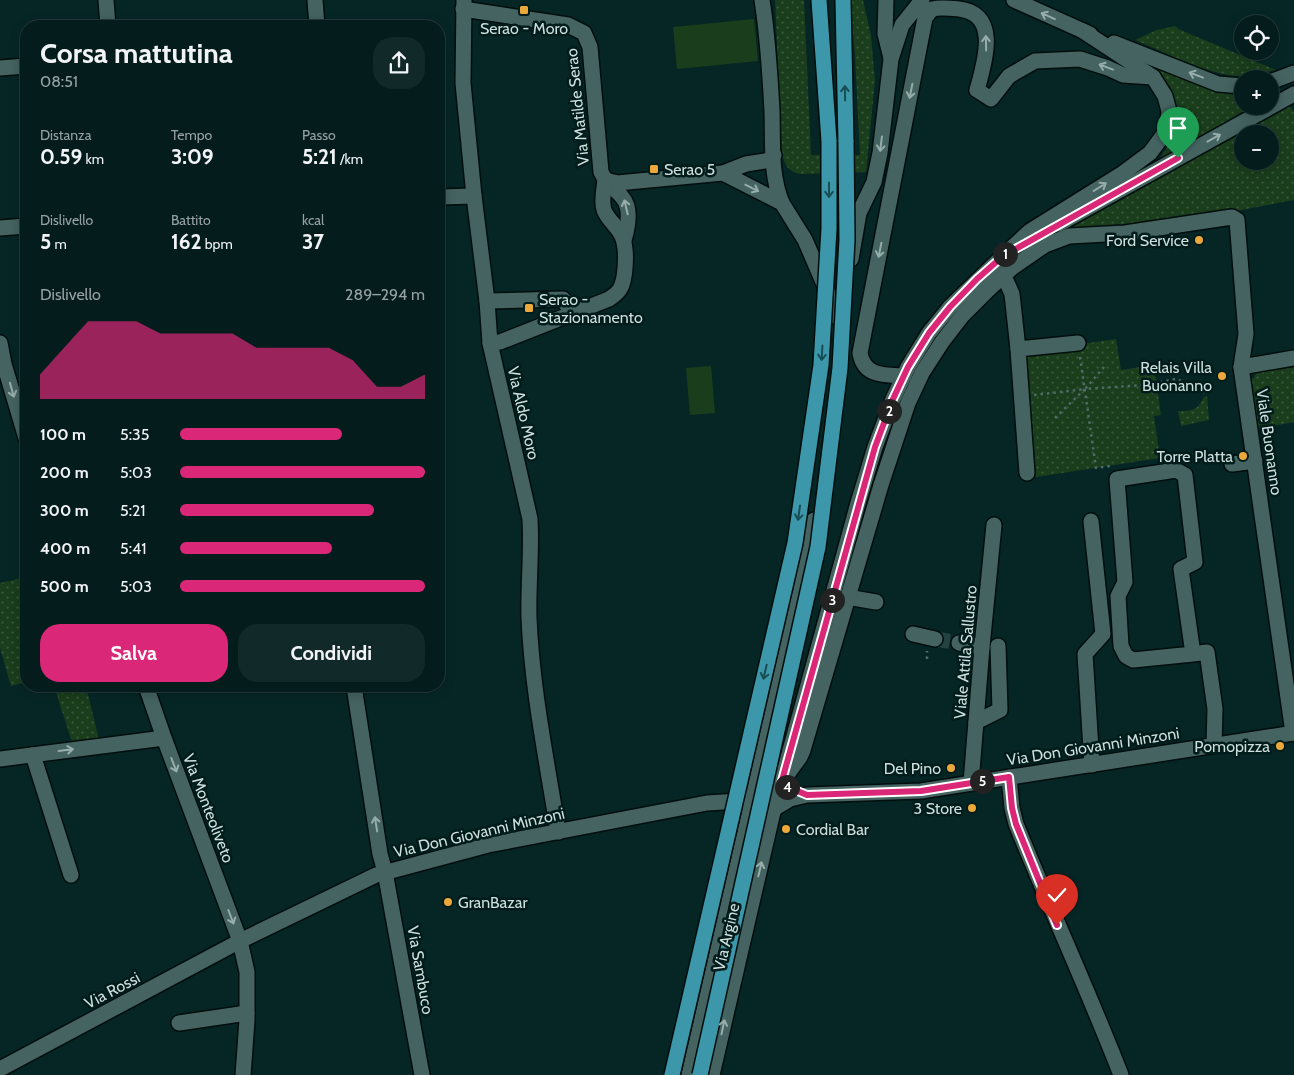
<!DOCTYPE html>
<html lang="it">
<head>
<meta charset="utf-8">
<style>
	:root { --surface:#041c1c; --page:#122929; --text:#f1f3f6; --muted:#97a1a3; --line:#253a3b; --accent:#db2777 }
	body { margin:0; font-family:Cabin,sans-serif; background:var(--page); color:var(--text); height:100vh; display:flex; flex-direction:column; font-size:19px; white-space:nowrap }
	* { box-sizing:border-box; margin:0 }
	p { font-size:16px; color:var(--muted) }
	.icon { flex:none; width:28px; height:28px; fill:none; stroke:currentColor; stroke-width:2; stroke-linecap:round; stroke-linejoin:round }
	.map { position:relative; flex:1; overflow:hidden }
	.details { position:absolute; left:20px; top:20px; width:425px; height:672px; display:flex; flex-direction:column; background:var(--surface); border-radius:20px; box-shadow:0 2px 12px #0003,0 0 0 1px var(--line) }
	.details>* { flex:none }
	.tools { position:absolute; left:1234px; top:15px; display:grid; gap:10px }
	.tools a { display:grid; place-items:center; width:45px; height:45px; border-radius:50%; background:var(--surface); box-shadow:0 2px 12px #0003,0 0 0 1px var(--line); font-size:25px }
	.pin { position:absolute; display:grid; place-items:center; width:42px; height:42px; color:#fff; margin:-51px -21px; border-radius:50% 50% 50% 0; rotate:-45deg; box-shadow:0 0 5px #0007 }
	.pin .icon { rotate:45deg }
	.km { position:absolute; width:25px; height:25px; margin:-12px; border-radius:50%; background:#222; color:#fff; font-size:14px; line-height:25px; text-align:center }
	.round { display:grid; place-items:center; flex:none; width:52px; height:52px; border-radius:20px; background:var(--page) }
	.summary { display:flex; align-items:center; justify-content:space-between; height:85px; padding:0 20px }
	h1 { font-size:28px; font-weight:700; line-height:38px }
	.metrics { display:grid; grid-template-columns:repeat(3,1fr); gap:8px; height:85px; padding:5px 20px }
	.metrics div { display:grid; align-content:center }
	.metrics b { font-size:21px; font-weight:700 }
	.metrics small { font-size:14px; font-weight:400 }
	.metrics p { font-size:14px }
	.chart { height:140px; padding:10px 20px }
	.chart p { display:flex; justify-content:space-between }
	.chart svg { width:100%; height:90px; margin-top:5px; fill:var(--accent); opacity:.7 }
	.button { display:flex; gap:10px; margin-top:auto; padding:10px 20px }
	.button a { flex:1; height:58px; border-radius:20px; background:var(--accent); color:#fff; font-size:20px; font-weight:700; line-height:58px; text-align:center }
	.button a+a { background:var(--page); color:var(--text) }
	ul { padding:0 20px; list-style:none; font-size:16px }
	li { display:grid; grid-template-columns:80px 60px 1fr; align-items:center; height:38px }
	li i { height:12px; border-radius:6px; background:var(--accent) }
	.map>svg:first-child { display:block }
	.grass { fill:url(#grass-dots); fill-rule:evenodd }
	.pitch { fill:#1a3d1c }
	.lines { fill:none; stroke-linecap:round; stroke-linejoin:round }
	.minor-tunnel { stroke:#244240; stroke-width:15; stroke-dasharray:15 8; stroke-linecap:butt }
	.minor-casing { stroke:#000e0d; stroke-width:18 }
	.highway-casing { stroke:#000e0d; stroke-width:18 }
	.path { stroke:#4f6a69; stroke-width:2.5; stroke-dasharray:2.5 4; stroke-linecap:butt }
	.minor { stroke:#446361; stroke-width:15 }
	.highway { stroke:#3c97aa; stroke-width:15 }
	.highway-bridge-casing { stroke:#000e0d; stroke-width:18; stroke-linecap:butt }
	.highway-bridge { stroke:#3c97aa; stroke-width:15 }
	.oneway { stroke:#96adab }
	.oneway2 { stroke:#184d54 }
	.route-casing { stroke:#fff; stroke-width:10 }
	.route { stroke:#db2777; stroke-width:6 }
	.poi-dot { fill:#eda83b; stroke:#001c1b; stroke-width:2 }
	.labels { text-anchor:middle; stroke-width:5; stroke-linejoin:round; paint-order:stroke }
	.poi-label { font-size:16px; fill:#cddedc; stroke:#001c1b; text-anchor:end }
	.street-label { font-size:16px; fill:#cddedc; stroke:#001c1b }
</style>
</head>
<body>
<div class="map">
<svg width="1294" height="1075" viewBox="0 0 1294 1075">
	<defs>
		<pattern id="grass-dots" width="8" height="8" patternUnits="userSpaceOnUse" patternTransform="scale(1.25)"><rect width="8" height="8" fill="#1a3d1c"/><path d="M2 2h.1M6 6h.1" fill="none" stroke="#3a593c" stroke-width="1.8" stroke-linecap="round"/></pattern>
	</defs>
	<rect width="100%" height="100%" fill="#062625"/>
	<g class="grass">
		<path d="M 775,0 L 804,0 L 811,155 L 860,155 L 855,55 L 850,0 L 863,0 L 871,36 L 875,81 L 866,172 L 800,174 C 788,171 785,166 782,154 Z"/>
		<path d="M 1175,26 L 1178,29 L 1276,70 C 1264,72 1253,75 1241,76 C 1209,76 1166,52 1135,40 L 1157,30 Z"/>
		<path d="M 1150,65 L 1210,89 L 1242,93 L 1242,106 L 1252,106 L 1161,160 L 1160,158 C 1185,125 1181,92 1150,65 Z"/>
		<path d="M 1289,105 L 1294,112 L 1294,200 L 1173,223 L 1060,233 ZM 1242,134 L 1270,134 L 1270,161 L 1242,161 Z"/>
		<polygon points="1116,339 1121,370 1154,365 1161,415 1154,416 1160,458 1036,477 1023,357 1027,352"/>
		<polygon points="1294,365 1294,422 1257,429 1250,379 1254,378 1256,373"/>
		<path d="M 1207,396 L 1209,420 L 1181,426 L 1178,411 C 1192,411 1197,411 1204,397 Z"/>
		<polygon points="26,577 26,682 11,686 0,648 0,583"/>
		<polygon points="54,686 86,686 99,740 72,742"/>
	</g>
	<g class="pitch">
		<polygon points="754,19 758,61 677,69 673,27"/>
		<polygon points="711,366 715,413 690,415 686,368"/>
	</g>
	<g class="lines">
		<polyline class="minor-tunnel" points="935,639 959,643"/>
		<g class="minor-casing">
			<g id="minor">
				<polyline points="106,0 108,26"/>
				<polyline points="315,0 317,26"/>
				<path d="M 464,0 L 463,83 L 474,196 L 487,301 L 490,343 L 530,519 C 532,552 528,585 529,618 C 532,690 547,761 558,832"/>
				<path d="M 762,0 C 768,37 770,74 772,111 C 773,141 770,174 782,203"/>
				<polyline points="886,0 885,34 891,58"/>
				<polyline points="1014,0 1090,34"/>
				<path d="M 463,9 L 568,25 L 584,33 L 590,47 L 601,172 C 605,182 615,188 622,197 C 632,208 628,227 624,240"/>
				<polyline points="1114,43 1218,84 1242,86"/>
				<polyline points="0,68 26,66"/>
				<polyline points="1270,82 1294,73"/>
				<polyline points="723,173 782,203 805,240 839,319"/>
				<polyline points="605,180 618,183 628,182 723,173 746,164 771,160 774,155"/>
				<polyline points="439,197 474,196"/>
				<polyline points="1059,224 1294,94"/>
				<polyline points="0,228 26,226"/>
				<polyline points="851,259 859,213 874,182 880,153 891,59 902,25 922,0"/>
				<polyline points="1004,276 1012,294 1018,349 1027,473"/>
				<polyline points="487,301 563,299 573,314"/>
				<polyline points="0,343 4,364 26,438"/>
				<path d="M 490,343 L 500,342 L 609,299 C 613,296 617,294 620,289 C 626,279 627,251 623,239 C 620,228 608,221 604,210 C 601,201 604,190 605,180"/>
				<polyline points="1018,349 1078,343"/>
				<polyline points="1241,367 1294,358"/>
				<path d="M 904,376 C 885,375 864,377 860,353 L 925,18 L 932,9 C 941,7 949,8 959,9 C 1001,14 984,64 977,90 L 991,99 L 1009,76 L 1035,61 L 1080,59 L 1108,68 L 1123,75 L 1153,77"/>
				<polyline points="1232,464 1255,461"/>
				<polyline points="1091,521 1103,634 1085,654 1092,765"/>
				<polyline points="847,597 876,602"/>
				<polyline points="913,634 935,639"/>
				<polyline points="959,643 982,647"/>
				<polyline points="1193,654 1133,660 1126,656 1121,646 1118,596 1125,582 1117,479 1176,470 1185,475 1195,562 1181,569 1193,654 1207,652 1215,709 1214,745"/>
				<polyline points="146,686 164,738 240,941 247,972 247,1020 243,1075"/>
				<polyline points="354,686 380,854 385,872 422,1075"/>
				<polyline points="976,722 1000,710 998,646"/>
				<polyline points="33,755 71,875"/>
				<polyline points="0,759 164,738"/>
				<path d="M 1009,777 L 1012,808 L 1016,824 C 1050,908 1088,990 1121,1075"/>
				<polyline points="781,783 800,757 803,750 881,485 908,403 922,373 942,342 962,316 989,289 1013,267 1045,245 1069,236 1125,233 1232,217 1237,220 1246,334 1241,367 1293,733"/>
				<polyline points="971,783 982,647 994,525"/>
				<polyline points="775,808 790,799 807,795 921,791 1294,733"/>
				<polyline points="179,1023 247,1013"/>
				<polyline points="0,1069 240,941 376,875 488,845 707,803 739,801 748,798"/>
				<polyline points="689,1075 811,545 814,520"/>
				<polyline points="712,1075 772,816 858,503 875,447 893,399 908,367 929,333 950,307 1003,256 1030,231 1123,173 1150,153 1167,130 1169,111 1165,96 1153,77 1083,31"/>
			</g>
		</g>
		<g class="highway-casing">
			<g id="highway">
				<polyline points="819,0 829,141"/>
				<polyline points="843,0 846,142"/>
			</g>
		</g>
		<g class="path">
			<polyline points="1080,357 1096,468 1110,466"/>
			<polyline points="1034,395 1085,389 1104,367"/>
			<polyline points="1055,418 1085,389 1144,385 1177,379 1207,394"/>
			<polyline points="1180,456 1196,454 1209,461"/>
			<polyline points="927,659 927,651"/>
		</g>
		<use href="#minor" class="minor"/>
		<use href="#highway" class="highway"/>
		<g class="highway-bridge-casing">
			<g id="highway-bridge">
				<polyline points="672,1075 795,543 821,365 829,229 829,141"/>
				<polyline points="700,1075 818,547 840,368 847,240 846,142"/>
			</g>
		</g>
		<use href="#highway-bridge" class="highway-bridge"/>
	</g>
	<defs><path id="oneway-shaft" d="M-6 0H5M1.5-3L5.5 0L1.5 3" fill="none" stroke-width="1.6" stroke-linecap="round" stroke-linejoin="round" transform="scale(1.25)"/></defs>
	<g class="oneway">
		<use href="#oneway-shaft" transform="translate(1048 16) rotate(-156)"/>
		<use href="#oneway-shaft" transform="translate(986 43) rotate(-91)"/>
		<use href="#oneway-shaft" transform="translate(1106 67) rotate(-159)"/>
		<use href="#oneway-shaft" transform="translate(1196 75) rotate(-159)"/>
		<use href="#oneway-shaft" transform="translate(911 91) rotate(101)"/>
		<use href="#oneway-shaft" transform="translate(1214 138) rotate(-29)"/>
		<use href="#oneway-shaft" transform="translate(881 144) rotate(97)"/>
		<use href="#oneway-shaft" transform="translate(1100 187) rotate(-32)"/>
		<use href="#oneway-shaft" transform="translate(752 188) rotate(27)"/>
		<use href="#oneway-shaft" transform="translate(626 207) rotate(-103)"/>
		<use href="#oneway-shaft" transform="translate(880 250) rotate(101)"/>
		<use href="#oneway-shaft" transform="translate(12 390) rotate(74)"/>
		<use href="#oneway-shaft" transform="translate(66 750) rotate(-7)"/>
		<use href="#oneway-shaft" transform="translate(174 765) rotate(69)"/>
		<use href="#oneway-shaft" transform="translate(376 824) rotate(-99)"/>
		<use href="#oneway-shaft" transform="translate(760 869) rotate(-77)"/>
		<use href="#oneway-shaft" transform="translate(231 917) rotate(69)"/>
		<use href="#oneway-shaft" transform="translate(723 1027) rotate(-78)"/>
	</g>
	<g class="oneway2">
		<use href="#oneway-shaft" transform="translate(845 93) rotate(-91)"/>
		<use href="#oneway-shaft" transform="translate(829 190) rotate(90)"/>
		<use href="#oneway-shaft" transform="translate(822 353) rotate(93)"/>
		<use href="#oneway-shaft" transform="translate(799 513) rotate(98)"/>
		<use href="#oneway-shaft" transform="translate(765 672) rotate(103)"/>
	</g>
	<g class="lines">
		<g class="route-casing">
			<polyline id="route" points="1057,925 1016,824 1012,808 1009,777 921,791 807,795 781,784 875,447 893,399 908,367 929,333 950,307 977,279 1003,256 1178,158"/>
		</g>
		<use href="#route" class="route"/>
	</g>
	<g class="poi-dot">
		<rect x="519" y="5" width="10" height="10" rx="2.5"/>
		<rect x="649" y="164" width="10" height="10" rx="2.5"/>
		<circle cx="1199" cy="240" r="5"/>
		<rect x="524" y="303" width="10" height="10" rx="2.5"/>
		<circle cx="1222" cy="376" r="5"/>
		<circle cx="1243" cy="456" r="5"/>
		<circle cx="1280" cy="746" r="5"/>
		<circle cx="951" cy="768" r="5"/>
		<circle cx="972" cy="808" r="5"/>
		<circle cx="786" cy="829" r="5"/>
		<circle cx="448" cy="902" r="5"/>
	</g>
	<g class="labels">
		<g class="poi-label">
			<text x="524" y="34" text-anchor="middle">Serao - Moro</text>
			<text x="664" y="175" text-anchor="start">Serao 5</text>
			<text x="1189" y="246">Ford Service</text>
			<text x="539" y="305" text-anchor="start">Serao -<tspan x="539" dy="18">Stazionamento</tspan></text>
			<text x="1212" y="373">Relais Villa<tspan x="1212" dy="18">Buonanno</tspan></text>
			<text x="1233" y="462">Torre Platta</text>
			<text x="1270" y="752">Pomopizza</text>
			<text x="941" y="774">Del Pino</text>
			<text x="962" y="814">3 Store</text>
			<text x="796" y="835" text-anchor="start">Cordial Bar</text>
			<text x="458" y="908" text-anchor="start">GranBazar</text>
		</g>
		<g class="street-label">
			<text transform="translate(577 107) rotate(-96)" y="6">Via Matilde Serao</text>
			<text transform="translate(524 413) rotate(77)" y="6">Via Aldo Moro</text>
			<text transform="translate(1270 442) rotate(82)" y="6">Viale Buonanno</text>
			<text transform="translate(965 652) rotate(-85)" y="6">Viale Attila Sallustro</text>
			<text transform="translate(1093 746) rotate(-9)" y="6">Via Don Giovanni Minzoni</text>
			<text transform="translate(209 808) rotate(69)" y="6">Via Monteoliveto</text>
			<text transform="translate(479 832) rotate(-13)" y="6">Via Don Giovanni Minzoni</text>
			<text transform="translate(726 937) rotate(-77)" y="6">Via Argine</text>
			<text transform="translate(421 970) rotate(80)" y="6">Via Sambuco</text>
			<text transform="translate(112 990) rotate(-28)" y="6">Via Rossi</text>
		</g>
	</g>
</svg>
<div class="tools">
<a><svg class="icon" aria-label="locate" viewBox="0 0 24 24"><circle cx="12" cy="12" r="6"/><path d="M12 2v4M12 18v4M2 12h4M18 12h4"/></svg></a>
<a>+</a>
<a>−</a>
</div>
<div class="pin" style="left:1178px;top:158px;background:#1e9e55"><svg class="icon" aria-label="arrive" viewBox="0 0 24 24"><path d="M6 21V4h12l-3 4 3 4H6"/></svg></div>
<div class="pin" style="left:1057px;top:925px;background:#d93025"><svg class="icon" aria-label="check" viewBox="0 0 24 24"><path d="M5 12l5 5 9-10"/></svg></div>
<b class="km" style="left:1005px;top:254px">1</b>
<b class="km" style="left:889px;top:411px">2</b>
<b class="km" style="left:832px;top:600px">3</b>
<b class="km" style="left:787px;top:787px">4</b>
<b class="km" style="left:982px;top:781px">5</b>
<section class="details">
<div class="summary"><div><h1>Corsa mattutina</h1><p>08:51</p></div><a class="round"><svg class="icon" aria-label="share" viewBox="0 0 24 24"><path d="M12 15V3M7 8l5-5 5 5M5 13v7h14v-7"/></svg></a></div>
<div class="metrics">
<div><p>Distanza</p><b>0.59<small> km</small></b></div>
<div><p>Tempo</p><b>3:09</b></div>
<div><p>Passo</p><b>5:21<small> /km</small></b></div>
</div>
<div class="metrics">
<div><p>Dislivello</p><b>5<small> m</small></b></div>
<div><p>Battito</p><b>162<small> bpm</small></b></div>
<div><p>kcal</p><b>37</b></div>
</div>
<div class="chart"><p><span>Dislivello</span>289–294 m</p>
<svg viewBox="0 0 160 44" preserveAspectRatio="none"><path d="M0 44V32L10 19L20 6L30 6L40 6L50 12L60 12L70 12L80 12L90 19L100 19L110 19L120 19L130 25L140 38L150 38L160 32V44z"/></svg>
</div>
<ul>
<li><b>100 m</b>5:35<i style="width:66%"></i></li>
<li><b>200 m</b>5:03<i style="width:100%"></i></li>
<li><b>300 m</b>5:21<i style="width:79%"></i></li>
<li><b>400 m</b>5:41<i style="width:62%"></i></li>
<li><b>500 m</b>5:03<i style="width:100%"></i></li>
</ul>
<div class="button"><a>Salva</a><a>Condividi</a></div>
</section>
</div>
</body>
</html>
